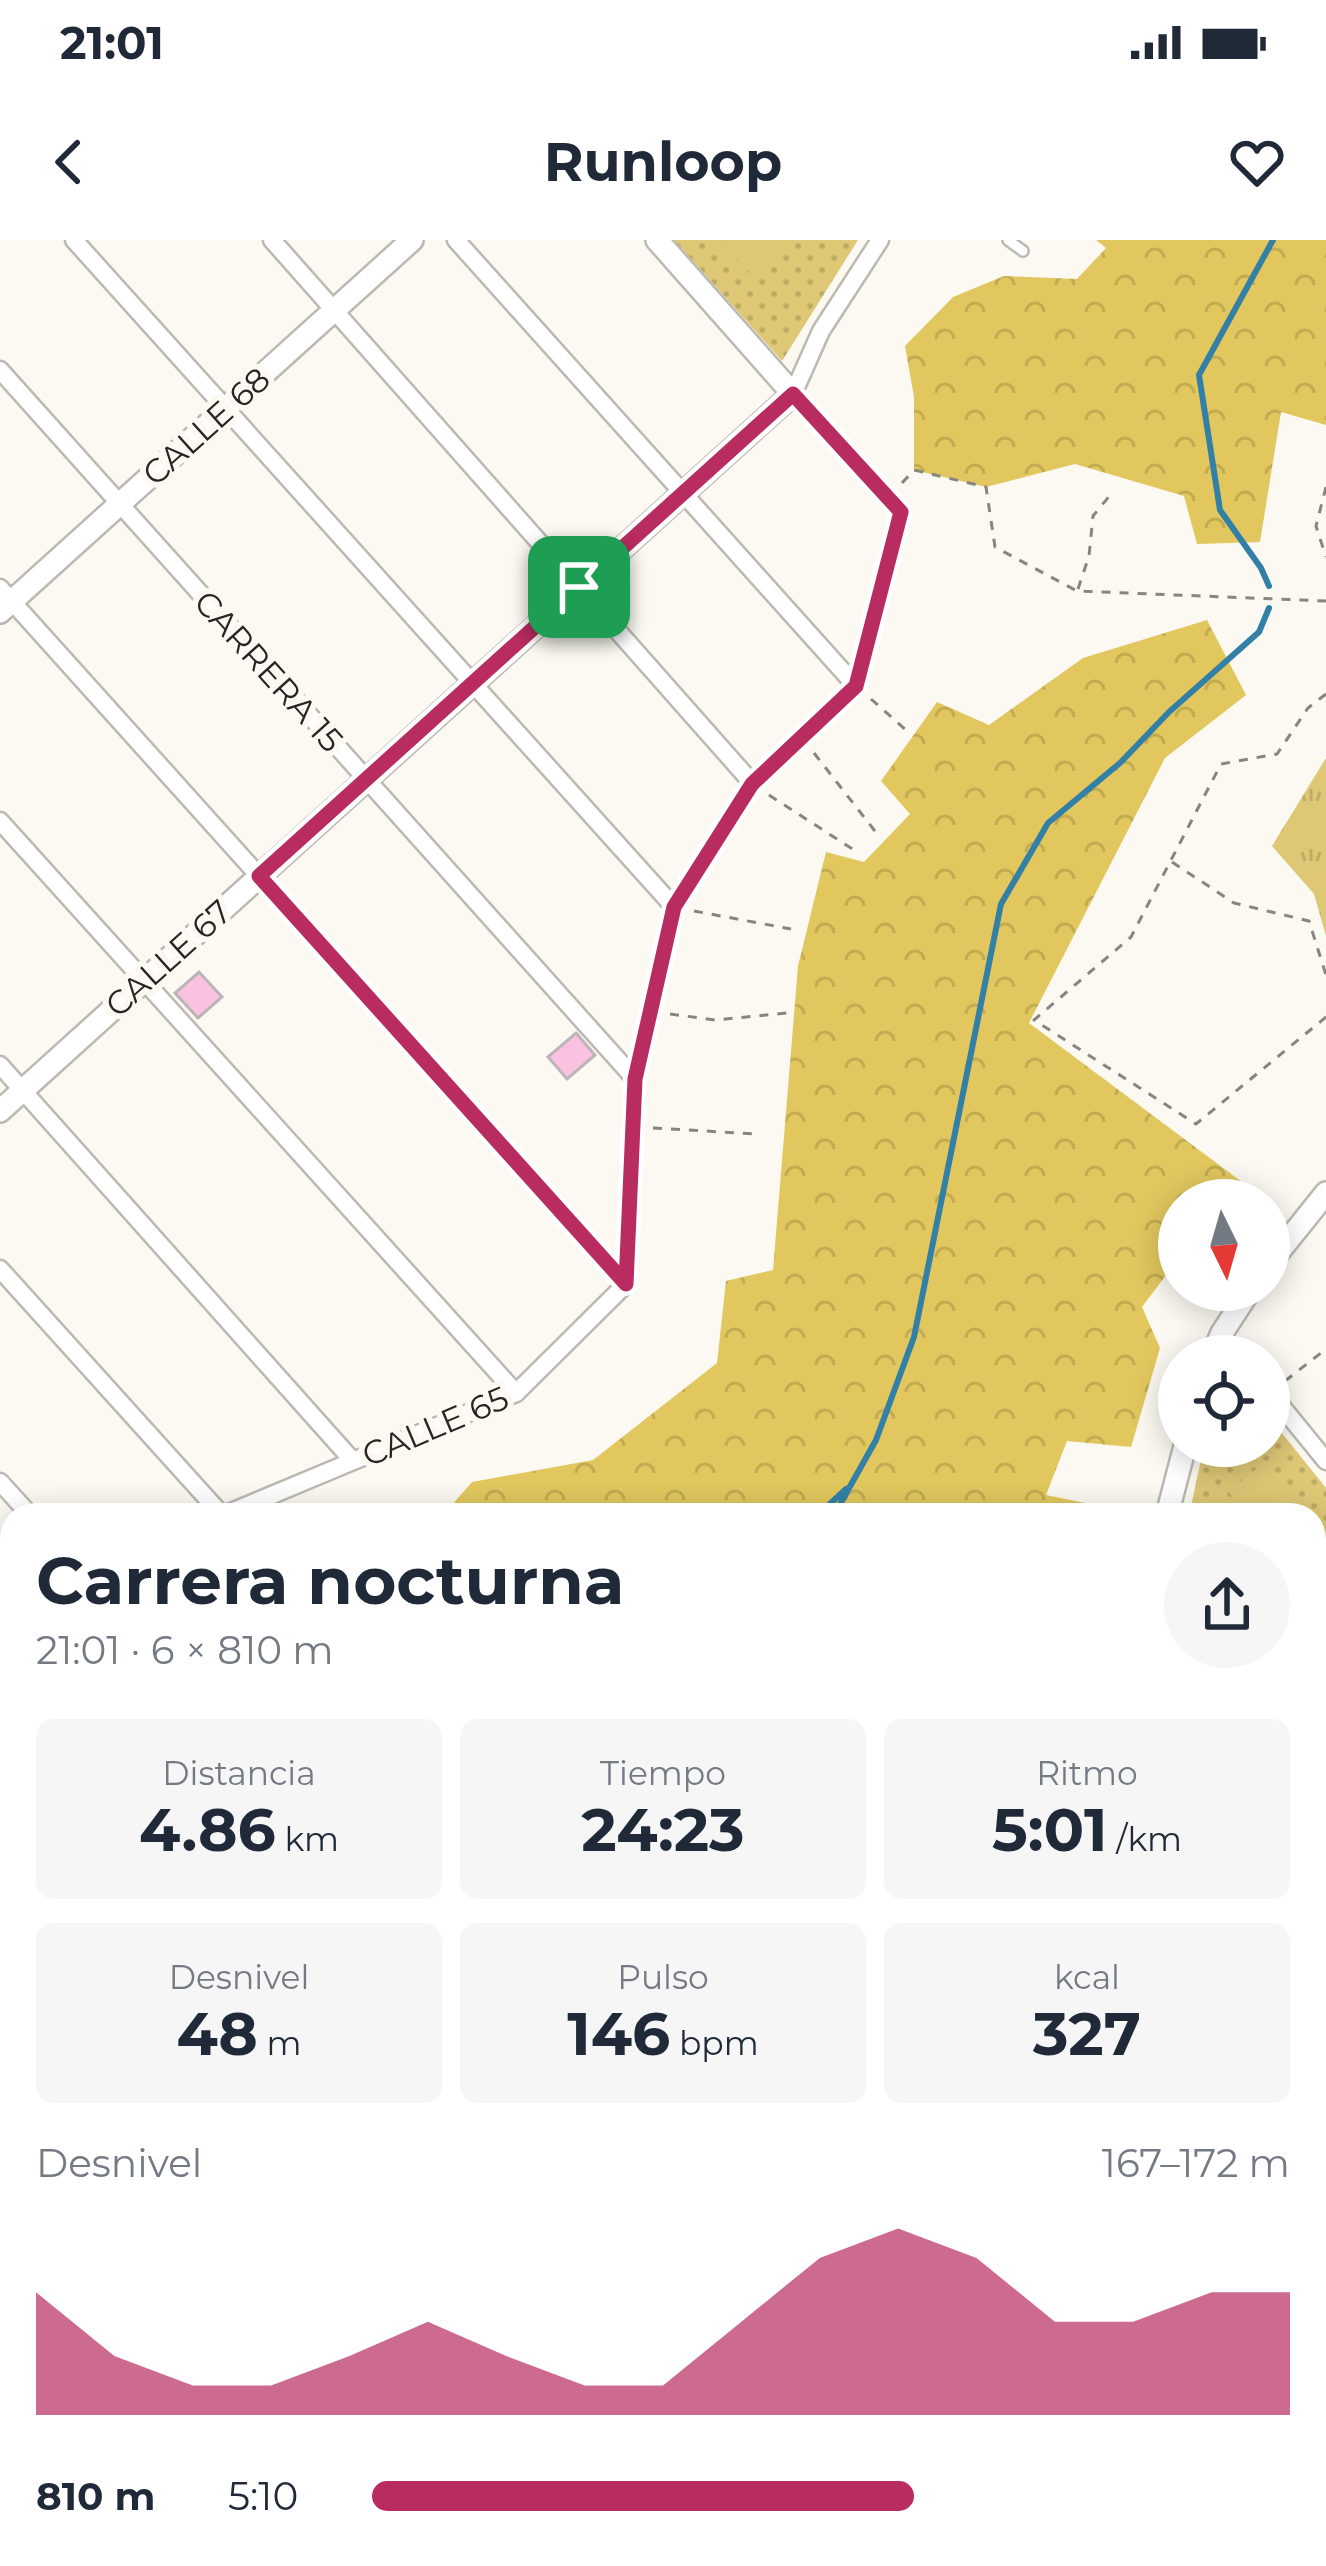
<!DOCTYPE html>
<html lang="es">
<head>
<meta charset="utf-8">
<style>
	:root { --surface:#fff; --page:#f6f6f7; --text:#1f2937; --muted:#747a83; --accent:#b92c60 }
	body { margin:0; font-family:Montserrat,sans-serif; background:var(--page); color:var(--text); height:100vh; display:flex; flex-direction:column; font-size:45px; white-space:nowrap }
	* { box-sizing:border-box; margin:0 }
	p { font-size:39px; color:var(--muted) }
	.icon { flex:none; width:66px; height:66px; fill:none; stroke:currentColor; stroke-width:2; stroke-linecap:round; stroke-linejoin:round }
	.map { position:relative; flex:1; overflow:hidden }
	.panel { position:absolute; left:0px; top:1263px; width:1326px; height:1065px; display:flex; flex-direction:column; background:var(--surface); border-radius:36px 36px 0 0; box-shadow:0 6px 30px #0003 }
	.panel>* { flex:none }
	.needle { width:78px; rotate:175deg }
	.buttons { position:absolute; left:1158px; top:939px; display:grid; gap:24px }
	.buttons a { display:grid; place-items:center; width:132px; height:132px; border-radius:50%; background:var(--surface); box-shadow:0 6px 30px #0003; font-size:60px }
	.pin { position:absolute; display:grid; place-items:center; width:102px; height:102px; color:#fff; margin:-51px; border-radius:24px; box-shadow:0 6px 18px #0006 }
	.round { display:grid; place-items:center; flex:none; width:126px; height:126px; border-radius:63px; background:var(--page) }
	.head { display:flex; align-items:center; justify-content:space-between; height:204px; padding:0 36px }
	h1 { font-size:66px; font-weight:700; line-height:90px }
	.metrics { display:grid; grid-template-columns:repeat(3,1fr); gap:18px; height:204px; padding:12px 36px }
	.metrics div { display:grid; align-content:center; border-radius:18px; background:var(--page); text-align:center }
	.metrics b { font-size:60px; font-weight:700 }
	.metrics small { font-size:33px; font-weight:400 }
	.metrics p { font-size:33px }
	.chart { height:336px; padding:24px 36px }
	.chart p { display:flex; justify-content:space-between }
	.chart svg { width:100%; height:216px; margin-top:12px; fill:var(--accent); opacity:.7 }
	ul { padding:0 36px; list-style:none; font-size:39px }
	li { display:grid; grid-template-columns:192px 144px 1fr; align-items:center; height:90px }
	li i { height:30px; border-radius:15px; background:var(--accent) }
	.status { display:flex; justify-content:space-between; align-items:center; height:84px; padding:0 60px; background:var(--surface); direction:ltr }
	.status svg { height:33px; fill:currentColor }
	header { display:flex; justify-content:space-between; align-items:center; height:156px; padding:0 36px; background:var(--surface); font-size:54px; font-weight:700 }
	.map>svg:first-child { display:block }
	.grass { fill:url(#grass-tufts) }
	.forest { fill:url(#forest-crowns) }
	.park { fill:url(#park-dots) }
	.garden { fill:#dec875 }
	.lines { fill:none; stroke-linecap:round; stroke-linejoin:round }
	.stream { stroke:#3380a7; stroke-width:6 }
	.building { fill:#fac1e1; stroke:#bcb5b8; stroke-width:3 }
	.service-casing { stroke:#bbb9b2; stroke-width:14 }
	.minor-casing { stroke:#bbb9b2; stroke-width:21 }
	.tertiary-casing { stroke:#bbb9b2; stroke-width:26 }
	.secondary-casing { stroke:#bbb9b2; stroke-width:28 }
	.path { stroke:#868580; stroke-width:3; stroke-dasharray:9 9; stroke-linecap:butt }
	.service { stroke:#fff; stroke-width:9 }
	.minor { stroke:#fff; stroke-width:16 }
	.tertiary { stroke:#fff; stroke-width:21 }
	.secondary { stroke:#fff; stroke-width:24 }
	.route-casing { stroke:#fff; stroke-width:24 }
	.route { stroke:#b92c60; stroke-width:15 }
	.labels { text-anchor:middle; stroke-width:12; stroke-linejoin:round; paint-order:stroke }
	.street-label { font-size:33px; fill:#262523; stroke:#fbf9f1 }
</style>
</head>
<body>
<div class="status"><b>21:01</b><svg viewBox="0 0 49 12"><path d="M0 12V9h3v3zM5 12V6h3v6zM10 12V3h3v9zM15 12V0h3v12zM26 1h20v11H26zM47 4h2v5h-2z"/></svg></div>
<header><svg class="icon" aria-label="back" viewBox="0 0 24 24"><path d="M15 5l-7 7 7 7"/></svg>Runloop<svg class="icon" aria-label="heart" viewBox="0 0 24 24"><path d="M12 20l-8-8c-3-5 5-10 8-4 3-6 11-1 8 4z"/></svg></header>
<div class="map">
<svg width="1326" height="2326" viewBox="0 0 1326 2326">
	<defs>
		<pattern id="grass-tufts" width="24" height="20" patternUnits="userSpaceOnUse" patternTransform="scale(3)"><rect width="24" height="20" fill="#dec875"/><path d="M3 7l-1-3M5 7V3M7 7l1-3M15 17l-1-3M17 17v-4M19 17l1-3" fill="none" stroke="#beac65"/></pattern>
		<pattern id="forest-crowns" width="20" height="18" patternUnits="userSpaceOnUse" patternTransform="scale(3)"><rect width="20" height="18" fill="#e2c75e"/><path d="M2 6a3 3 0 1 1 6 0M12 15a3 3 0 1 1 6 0" fill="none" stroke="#c2ab51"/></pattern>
		<pattern id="park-dots" width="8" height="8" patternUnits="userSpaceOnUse" patternTransform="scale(3)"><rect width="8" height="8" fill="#dec875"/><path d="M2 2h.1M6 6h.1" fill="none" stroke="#beac65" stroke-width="1.8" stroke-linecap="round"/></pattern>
	</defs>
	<rect width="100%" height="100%" fill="#fbf9f1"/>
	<polygon class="grass" points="1326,518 1326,696 1314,654 1272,606"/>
	<g class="forest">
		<polygon points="1096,0 1326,0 1326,185 1281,172 1260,302 1197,304 1184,256 1075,224 986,247 914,230 914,157 905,106 953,57 1004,36 1077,39 1106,8"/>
		<polygon points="1207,380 1246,455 1165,518 1029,783 1242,942 1227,960 1179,960 1179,1018 1142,1067 1160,1108 1131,1207 1067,1201 1046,1255 1090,1264 1084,1275 443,1275 472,1242 593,1220 717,1123 726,1041 773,1030 798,726 826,612 864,622 910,574 881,541 937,462 989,485 1083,418"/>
		<polygon points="12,1474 12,1880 0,1886 0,1478"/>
	</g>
	<g class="park">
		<polygon points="674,0 858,0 782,121"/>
		<polygon points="1269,1177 1326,1248 1326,1339 1314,1340 1314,1275 1189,1275 1204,1206 1269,1206"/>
	</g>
	<g class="garden">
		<polygon points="716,0 787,0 753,35"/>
		<polygon points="1261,1225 1300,1275 1246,1275 1228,1251"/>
	</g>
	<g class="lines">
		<g class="stream">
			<polyline points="1269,346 1261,328 1220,270 1199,135 1273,0"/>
			<polyline points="818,1275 846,1249"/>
			<polyline points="834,1275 876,1200 914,1097 1001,664 1048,583 1120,523 1169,472 1259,392 1269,368"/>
			<polyline points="0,1571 12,1574"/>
		</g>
	</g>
	<g class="building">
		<polygon points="199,732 222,757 198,778 175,753"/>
		<polygon points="576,793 595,815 567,839 548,817"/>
	</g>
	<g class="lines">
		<g class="service-casing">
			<g id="service">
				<polyline points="1008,0 1023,11"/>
				<polyline points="1314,1814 1326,1809"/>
			</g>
		</g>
		<g class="minor-casing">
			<g id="minor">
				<polyline points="74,0 674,667"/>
				<polyline points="272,0 753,544"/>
				<polyline points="456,0 856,446"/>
				<polyline points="0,130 635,839"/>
				<polyline points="0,348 626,1044"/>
				<polyline points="0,581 516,1153"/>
				<polyline points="0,825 353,1221"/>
				<polyline points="0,1029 222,1275"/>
				<polyline points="1240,1115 1241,1116"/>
				<polyline points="1269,1151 1326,1221"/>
				<polyline points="0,1242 30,1275"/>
				<polyline points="224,1275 516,1153 626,1044 635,839 674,667 753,544 856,446 901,271 793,154 821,91 880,0"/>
				<polyline points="0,1370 12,1364"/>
				<polyline points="0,1898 12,1892"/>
				<polyline points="0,1923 12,1948"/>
				<polyline points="1314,1953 1326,1955"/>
				<polyline points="0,2041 12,2035"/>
				<polyline points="1314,2073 1326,2038"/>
				<polyline points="1314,2125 1326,2129"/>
				<polyline points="0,2199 12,2193"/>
				<polyline points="189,2316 194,2326"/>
				<polyline points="570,2316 575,2326"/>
				<polyline points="51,2326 72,2316"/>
			</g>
		</g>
		<g class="tertiary-casing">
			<g id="tertiary">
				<polyline points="0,372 412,0"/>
				<polyline points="0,871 793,154 657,0"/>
				<polyline points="1269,1024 1326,953"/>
				<polyline points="1212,1116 1222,1093 1250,1050"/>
				<polyline points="1167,1275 1185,1206"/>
				<polyline points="1314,1665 1326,1666"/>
			</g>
		</g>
		<g class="secondary-casing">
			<g id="secondary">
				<polyline points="1314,1481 1326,1455"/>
				<polyline points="1314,1549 1326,1525"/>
				<polyline points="1314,1633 1326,1644"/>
				<polyline points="806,2316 813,2326"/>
				<polyline points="993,2316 994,2326"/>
				<polyline points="367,2326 385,2316"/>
				<polyline points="414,2326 432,2316"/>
			</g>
		</g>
		<g class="path">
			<polyline points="902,243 914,230 986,247 995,307 1077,351 1326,361"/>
			<polyline points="1326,247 1316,286 1326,317"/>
			<polyline points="1078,349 1089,316 1093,276 1111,254"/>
			<polyline points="1326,454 1308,468 1277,514 1221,524 1131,697 1034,780 1196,884 1326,777"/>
			<polyline points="871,459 907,491"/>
			<polyline points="814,513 878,595"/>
			<polyline points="769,555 857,612"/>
			<polyline points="1172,622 1234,663 1309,681 1326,735"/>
			<polyline points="694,671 791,689"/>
			<polyline points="670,774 715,780 787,773"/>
			<polyline points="653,888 757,894"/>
			<polyline points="1285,1141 1326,1109"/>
		</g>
		<use href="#service" class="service"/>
		<use href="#minor" class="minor"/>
		<use href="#tertiary" class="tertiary"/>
		<use href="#secondary" class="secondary"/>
	</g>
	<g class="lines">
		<g class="route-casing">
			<polygon id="route" points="793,154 901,272 856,446 752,544 674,667 635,839 626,1044 259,636"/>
		</g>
		<use href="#route" class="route"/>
	</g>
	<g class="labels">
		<g class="street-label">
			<text transform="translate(206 186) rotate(-42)" y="12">CALLE 68</text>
			<text transform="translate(269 431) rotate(48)" y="12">CARRERA 15</text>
			<text transform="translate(168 718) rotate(-42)" y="12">CALLE 67</text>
			<text transform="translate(435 1186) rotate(-23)" y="12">CALLE 65</text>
		</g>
	</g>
</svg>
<div class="buttons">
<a><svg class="needle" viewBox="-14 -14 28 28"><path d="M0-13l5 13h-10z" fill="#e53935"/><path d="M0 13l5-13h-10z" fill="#747a83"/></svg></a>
<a><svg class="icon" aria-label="locate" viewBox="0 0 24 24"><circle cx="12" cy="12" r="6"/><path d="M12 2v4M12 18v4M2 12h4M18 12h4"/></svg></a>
</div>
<div class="pin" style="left:579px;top:347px;background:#1e9e55"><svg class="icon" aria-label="arrive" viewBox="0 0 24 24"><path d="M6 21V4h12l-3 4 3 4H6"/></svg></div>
<section class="panel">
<div class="head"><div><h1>Carrera nocturna</h1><p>21:01 · 6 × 810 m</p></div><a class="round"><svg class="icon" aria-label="share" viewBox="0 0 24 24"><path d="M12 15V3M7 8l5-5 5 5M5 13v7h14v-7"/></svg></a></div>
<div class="metrics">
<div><p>Distancia</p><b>4.86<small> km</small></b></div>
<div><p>Tiempo</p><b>24:23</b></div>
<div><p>Ritmo</p><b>5:01<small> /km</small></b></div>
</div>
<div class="metrics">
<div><p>Desnivel</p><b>48<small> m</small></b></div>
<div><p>Pulso</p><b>146<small> bpm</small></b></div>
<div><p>kcal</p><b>327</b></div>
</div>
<div class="chart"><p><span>Desnivel</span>167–172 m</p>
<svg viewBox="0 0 160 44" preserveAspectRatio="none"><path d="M0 44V19L10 32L20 38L30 38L40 32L50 25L60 32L70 38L80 38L90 25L100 12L110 6L120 12L130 25L140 25L150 19L160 19V44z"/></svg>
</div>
<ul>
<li><b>810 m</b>5:10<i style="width:59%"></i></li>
</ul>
</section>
</div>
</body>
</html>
